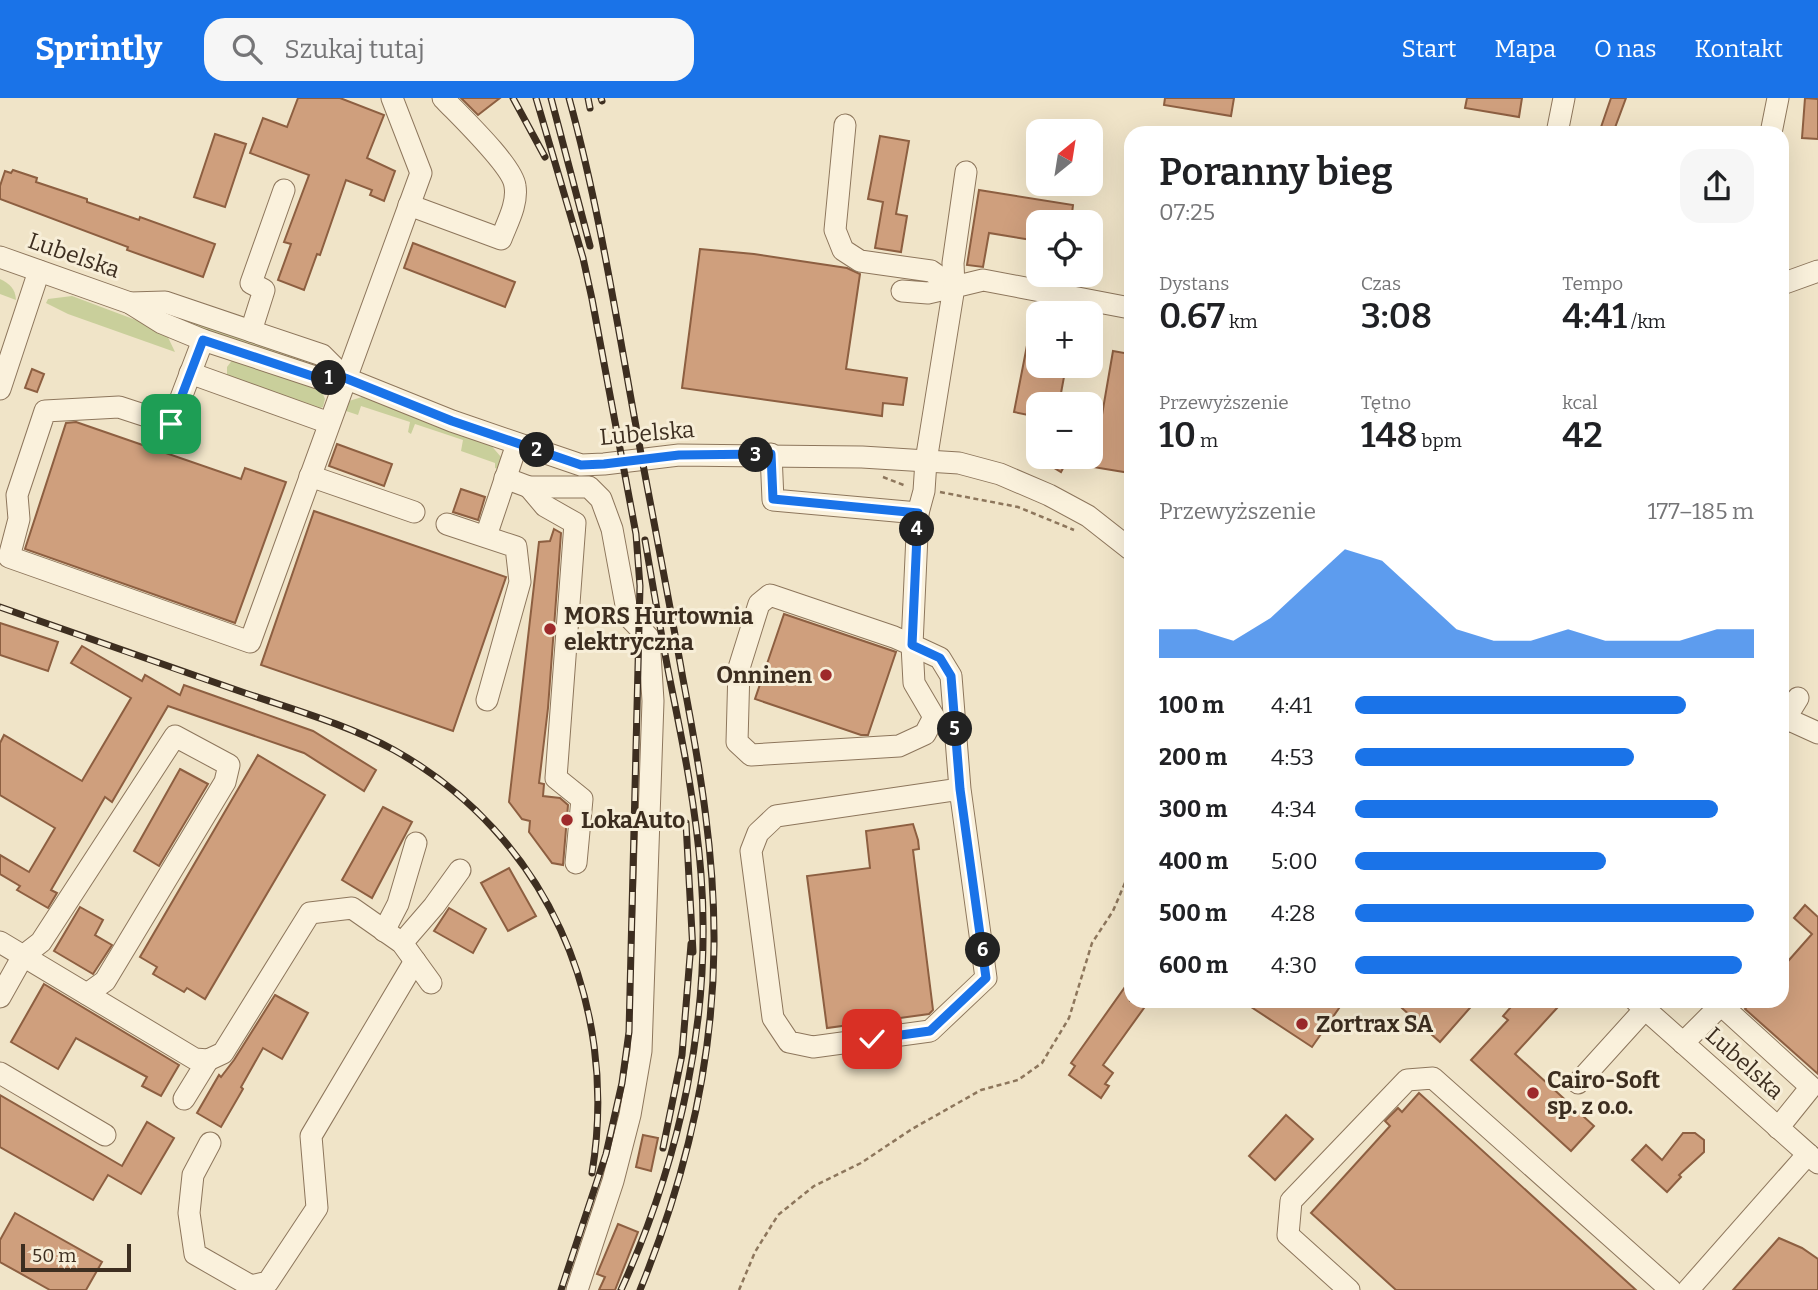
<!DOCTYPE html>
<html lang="pl">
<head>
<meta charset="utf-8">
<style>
	:root { --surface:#fff; --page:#f6f6f6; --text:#202124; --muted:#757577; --accent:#1a73e8 }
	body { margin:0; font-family:Bitter,serif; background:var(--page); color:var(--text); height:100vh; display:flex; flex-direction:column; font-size:26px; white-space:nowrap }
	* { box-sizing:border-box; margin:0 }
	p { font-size:23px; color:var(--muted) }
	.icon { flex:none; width:38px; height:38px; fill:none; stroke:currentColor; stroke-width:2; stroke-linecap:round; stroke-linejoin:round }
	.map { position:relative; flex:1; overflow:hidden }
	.details { position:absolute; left:1124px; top:28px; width:665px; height:882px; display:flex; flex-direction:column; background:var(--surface); border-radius:21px; box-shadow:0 7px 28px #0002 }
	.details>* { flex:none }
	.needle { width:46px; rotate:30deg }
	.fabs { position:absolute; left:1026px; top:21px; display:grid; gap:14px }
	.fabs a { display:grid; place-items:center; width:77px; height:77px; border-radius:14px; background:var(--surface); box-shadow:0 7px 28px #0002; font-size:35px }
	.scale { position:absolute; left:21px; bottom:18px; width:110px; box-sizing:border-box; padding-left:7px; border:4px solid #3d2e20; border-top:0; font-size:19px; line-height:24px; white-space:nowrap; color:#3d2e20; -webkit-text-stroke:5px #f7eed8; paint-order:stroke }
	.pin { position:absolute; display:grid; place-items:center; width:60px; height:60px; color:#fff; margin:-30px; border-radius:14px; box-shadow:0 4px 10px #0006 }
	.km { position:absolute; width:35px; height:35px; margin:-18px; border-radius:50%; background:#222; color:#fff; font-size:19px; line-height:35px; text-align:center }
	.round { display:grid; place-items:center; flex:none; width:74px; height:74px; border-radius:21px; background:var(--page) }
	.headline { display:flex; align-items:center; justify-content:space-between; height:119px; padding:0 35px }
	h1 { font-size:38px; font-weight:600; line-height:52px }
	.figures { display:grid; grid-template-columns:repeat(3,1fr); gap:10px; height:119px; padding:7px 35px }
	.figures div { display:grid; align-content:center }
	.figures b { font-size:35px; font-weight:600 }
	.figures small { font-size:19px; font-weight:400 }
	.figures p { font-size:19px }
	.chart { height:196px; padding:14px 35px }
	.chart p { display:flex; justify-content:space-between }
	.chart svg { width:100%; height:126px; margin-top:7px; fill:var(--accent); opacity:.7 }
	ul { padding:0 35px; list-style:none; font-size:23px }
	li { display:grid; grid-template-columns:112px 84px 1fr; align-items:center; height:52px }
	li i { height:18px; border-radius:9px; background:var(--accent) }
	header { display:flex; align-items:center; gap:42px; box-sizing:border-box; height:98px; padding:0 35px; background:var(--accent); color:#fff }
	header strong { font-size:33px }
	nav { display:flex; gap:38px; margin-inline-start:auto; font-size:24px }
	.search { width:490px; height:63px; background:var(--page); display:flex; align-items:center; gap:18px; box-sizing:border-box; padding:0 24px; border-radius:21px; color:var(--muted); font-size:26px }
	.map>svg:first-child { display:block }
	.green { fill:#c9cf9b }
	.building { fill:#cf9f7d; stroke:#8d5f41; stroke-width:2 }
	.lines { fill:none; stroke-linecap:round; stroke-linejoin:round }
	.minor-casing { stroke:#8d765c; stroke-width:23 }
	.path { stroke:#8d765c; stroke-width:2.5; stroke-dasharray:5 3.5; stroke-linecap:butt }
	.minor { stroke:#faf1dc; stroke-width:21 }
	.rail-casing { stroke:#3d2e20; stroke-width:7 }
	.rail { stroke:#f7eed8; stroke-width:4.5; stroke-dasharray:13; stroke-linecap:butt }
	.route-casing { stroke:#fff; stroke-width:14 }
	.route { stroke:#1a73e8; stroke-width:9 }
	.poi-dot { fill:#9e2a2b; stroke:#f7eed8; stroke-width:2.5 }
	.labels { text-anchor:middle; stroke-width:6; stroke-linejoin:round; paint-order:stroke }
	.street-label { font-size:23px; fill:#3d2e20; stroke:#f7eed8 }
	.poi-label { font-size:23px; font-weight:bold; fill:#3d2e20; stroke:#f7eed8; text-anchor:start }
</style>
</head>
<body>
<header>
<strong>Sprintly</strong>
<div class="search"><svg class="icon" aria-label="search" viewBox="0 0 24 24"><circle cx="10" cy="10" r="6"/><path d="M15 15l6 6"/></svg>Szukaj tutaj</div>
<nav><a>Start</a><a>Mapa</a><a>O nas</a><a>Kontakt</a></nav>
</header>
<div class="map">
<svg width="1818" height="1192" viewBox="0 0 1818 1192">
	<rect width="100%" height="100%" fill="#f0e4c8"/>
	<g class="green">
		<path d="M 0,181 C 10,186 15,190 16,202 L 0,196 Z"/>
		<polygon points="72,198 165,233 175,254 68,216 46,205 48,201"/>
		<polygon points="157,206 318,262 329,273 161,220"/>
		<polygon points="233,261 319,287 325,301 323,309 314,313 227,280 227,269"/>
		<polygon points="362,299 489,345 501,359 501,372 495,370 495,365 461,353 463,342 415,326 411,336 408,334 410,324 361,308 358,317 346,313 349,303"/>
	</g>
	<g class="building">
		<polygon points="298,0 340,0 384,17 367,60 395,73 384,103 370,97 372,92 346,82 320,157 317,156 304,192 278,182 291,146 284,144 309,77 250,55 263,20 287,29"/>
		<polygon points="461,0 500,0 478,17"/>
		<polygon points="1165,0 1234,0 1231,18 1164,7"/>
		<polygon points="1467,0 1522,0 1519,19 1465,10"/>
		<polygon points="1611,0 1626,0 1613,35 1599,35"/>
		<polygon points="1805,0 1818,1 1818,41 1802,40"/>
		<polygon points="215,36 246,46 225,109 194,99"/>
		<polygon points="880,38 909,43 896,116 907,118 901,154 875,150 883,104 868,101"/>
		<polygon points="13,72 37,80 36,84 87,101 87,104 139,122 140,119 215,146 203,179 127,152 128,149 0,101 0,88 5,73 11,75"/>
		<polygon points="979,92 1073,107 1071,124 1038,124 1038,143 989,135 983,169 967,167"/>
		<polygon points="413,145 515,184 505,209 404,170"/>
		<polygon points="700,151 754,156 847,170 860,176 846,271 907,280 903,307 883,305 882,318 682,290"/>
		<polygon points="1032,222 1038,223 1038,268 1066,268 1059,306 1038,306 1038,319 1014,314"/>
		<polygon points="1113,253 1130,256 1130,375 1093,369"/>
		<polygon points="32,271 44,276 37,294 25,290"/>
		<polygon points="76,324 241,381 245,370 286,384 235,525 25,451 66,325"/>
		<polygon points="337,346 392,366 384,388 329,368"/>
		<polygon points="1036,359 1069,359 1061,374"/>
		<polygon points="461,391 485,399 478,422 453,414"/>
		<polygon points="314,413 506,479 453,633 261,567"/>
		<polygon points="554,431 561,435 548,610 539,685 544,686 543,698 560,700 568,707 563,767 552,765 529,734 530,723 522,721 509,704 539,444 550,443"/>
		<polygon points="784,516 896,554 868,637 861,637 755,601"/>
		<polygon points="0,525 58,544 48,573 0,557"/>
		<polygon points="82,548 142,583 145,577 180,597 184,587 313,633 376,672 364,693 304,655 168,608 112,704 105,699 51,792 57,795 48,810 17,792 20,788 0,776 0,757 29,774 55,730 0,697 0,645 4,637 82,683 131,600 71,565"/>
		<polygon points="258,657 325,697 205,901 187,890 184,894 153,876 157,869 140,859"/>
		<polygon points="180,671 208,686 159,768 134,753"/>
		<polygon points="383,709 412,724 372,800 342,782"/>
		<polygon points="913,726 918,742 919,751 913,752 933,912 929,916 827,930 807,778 870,770 866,733"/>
		<polygon points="509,770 536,818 508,833 481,785"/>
		<polygon points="1805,807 1818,819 1818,976 1745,911 1752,903 1782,903 1782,870 1812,836 1794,820"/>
		<polygon points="80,809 103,822 95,837 112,847 93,876 54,853"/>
		<polygon points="449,810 486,831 473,855 434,833"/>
		<polygon points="1130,882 1130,903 1149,903 1103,967 1113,975 1105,986 1109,988 1101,1000 1069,977 1075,968 1071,965"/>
		<polygon points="44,886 179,967 161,998 142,988 147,979 76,940 58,971 11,944"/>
		<polygon points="275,897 308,915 282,961 263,950 241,989 243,991 221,1029 197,1015 219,977 221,979 234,962"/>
		<polygon points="1242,903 1344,903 1312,949"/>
		<polygon points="1394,903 1476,903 1440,944"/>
		<polygon points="1516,903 1548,903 1557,910 1515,956 1594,1028 1571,1053 1471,962 1508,922 1503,918"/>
		<polygon points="1419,995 1540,1105 1636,1192 1396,1192 1311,1115 1390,1028 1385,1023 1398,1010 1402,1014"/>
		<polygon points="0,997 122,1068 147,1024 174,1040 141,1096 108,1077 93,1102 0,1049"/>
		<polygon points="1286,1017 1313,1041 1275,1082 1249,1058"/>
		<polygon points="1683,1035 1695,1035 1704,1042 1704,1054 1679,1077 1681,1079 1667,1094 1632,1062 1646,1047 1662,1062"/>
		<polygon points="643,1037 658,1040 651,1073 636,1069"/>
		<polygon points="15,1115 102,1164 86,1192 50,1192 0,1164 0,1142"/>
		<polygon points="618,1126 638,1134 615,1192 599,1192 605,1179 597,1176"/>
		<polygon points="1779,1140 1802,1150 1818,1161 1818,1192 1733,1192"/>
	</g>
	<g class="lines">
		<g class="minor-casing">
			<g id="minor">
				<polyline points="845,27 835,132 843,152 860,163 931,173 954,189 928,195 902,193"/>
				<polyline points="1557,35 1564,0"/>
				<polyline points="1771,35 1778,0"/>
				<path d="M 409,107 L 501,141 C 507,125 518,106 515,88 C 513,68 459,17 443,0"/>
				<polyline points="0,159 130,205 162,225 203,242 318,280 345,280 452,323 581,367 604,366 679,357 862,359 959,365 1000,376 1049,397 1088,418 1130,451"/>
				<polyline points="1782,186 1818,173"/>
				<polyline points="954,189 953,165 966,74"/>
				<polyline points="130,205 165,204 322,257 345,280"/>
				<polyline points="251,233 264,192 251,185 284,92"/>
				<polyline points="203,242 171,326 119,309 45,313 17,397 19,421 9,459 250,544 421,75 392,0"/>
				<polyline points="190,275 329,325"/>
				<polyline points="0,291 39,173"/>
				<polyline points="771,356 773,402 918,415"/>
				<polyline points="310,378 414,414"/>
				<polyline points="505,380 529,389 589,389 601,401 612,431 628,518 649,540 653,603 641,953 630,1017 613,1083 577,1192"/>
				<polyline points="529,389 545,408 575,425 556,680 582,701 576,765"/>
				<polyline points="447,426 516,449 520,484 487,602"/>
				<polyline points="486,438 517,346"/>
				<polygon points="770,497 894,539 912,547 914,585 934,619 925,636 899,648 751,657 737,644 739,570 759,506"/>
				<polyline points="1785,620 1818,635"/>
				<polyline points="1782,626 1798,600"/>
				<polyline points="960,691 986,880 930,933 813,949 789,944 773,920 751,753 758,735 776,718 960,691 951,578 940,560 912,547 918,415 924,393 926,363 954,189 983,182 1130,210"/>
				<polyline points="384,833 398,806 416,745"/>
				<polyline points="0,844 195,961 208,962 223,955 310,815 352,810 402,845 431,885"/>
				<polyline points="402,845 434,808 460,772"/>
				<polyline points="0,899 23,858 41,844 175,638 229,667 225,684 105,883 87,896"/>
				<polyline points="1636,903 1818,1065"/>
				<polyline points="1683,945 1721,907 1811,989 1778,1030"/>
				<polyline points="0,975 105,1037"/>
				<polyline points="1578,985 1645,911"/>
				<polyline points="184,1001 208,962"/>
				<polyline points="210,1045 193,1077 189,1115 195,1156 251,1188 268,1184 317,1110 311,1038 415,863"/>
				<polyline points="1349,1192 1288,1137 1291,1103 1407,982 1433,980 1671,1192"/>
				<polyline points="1688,1192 1808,1056"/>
			</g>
		</g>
		<g class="path">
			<polyline points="883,379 906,388"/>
			<polyline points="940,394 1018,409 1074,432"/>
			<polyline points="739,1192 755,1154 778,1117 814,1088 861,1065 912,1031 981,992 1018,982 1042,965 1069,920 1092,845 1113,813 1130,773"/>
		</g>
		<use href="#minor" class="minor"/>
		<g class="rail-casing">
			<g id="rail">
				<polyline points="513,0 545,59"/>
				<polyline points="536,0 583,160 592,201 636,436 640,488 629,934 622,985 606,1056 561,1192"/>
				<polyline points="551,0 590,148"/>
				<path d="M 569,0 C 603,123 621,252 645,377 C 658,445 671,513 683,581 C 700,670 715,758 714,848 C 713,967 685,1082 640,1192"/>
				<polyline points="588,0 590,10"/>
				<polyline points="601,0 602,3"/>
				<path d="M 0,509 C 82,538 164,567 245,595 C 295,612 348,627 394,652 C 546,737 620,905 592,1075"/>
				<polyline points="686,725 693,854"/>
				<polyline points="663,1050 682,957 691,846"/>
				<path d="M 621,1192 C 680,1062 712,919 701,776 C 696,710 683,646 670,582 C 661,536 653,489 645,442"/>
			</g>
		</g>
		<use href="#rail" class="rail"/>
	</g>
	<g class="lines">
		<g class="route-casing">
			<polyline id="route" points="171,326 203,242 318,280 345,280 452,323 581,367 604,366 679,357 771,356 773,401 918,415 912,547 940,560 951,578 960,691 986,880 930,933 872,941"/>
		</g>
		<use href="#route" class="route"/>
	</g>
	<g class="poi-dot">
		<circle cx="550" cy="531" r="7"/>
		<circle cx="826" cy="577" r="7"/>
		<circle cx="567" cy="722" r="7"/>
		<circle cx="1302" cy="926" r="7"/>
		<circle cx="1533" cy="995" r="7"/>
	</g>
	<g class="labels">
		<g class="street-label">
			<text transform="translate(74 157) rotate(19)" y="8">Lubelska</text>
			<text transform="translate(647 335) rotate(-5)" y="8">Lubelska</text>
			<text transform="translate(1745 965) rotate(42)" y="8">Lubelska</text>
		</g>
		<g class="poi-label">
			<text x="564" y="526">MORS Hurtownia<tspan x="564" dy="26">elektryczna</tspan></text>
			<text x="812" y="585" text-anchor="end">Onninen</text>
			<text x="581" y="730">LokaAuto</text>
			<text x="1316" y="934">Zortrax SA</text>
			<text x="1547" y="990">Cairo-Soft<tspan x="1547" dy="26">sp. z o.o.</tspan></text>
		</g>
	</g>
</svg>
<div class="fabs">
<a><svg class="needle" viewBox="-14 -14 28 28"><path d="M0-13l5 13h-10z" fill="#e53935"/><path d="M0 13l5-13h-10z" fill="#757577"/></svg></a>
<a><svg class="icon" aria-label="locate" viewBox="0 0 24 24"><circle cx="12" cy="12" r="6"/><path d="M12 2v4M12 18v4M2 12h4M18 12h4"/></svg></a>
<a>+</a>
<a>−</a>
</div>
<div class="scale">50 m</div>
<div class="pin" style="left:171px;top:326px;background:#1e9e55"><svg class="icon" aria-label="arrive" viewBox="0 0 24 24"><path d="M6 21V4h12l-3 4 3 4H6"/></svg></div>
<div class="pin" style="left:872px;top:941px;background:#d93025"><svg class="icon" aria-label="check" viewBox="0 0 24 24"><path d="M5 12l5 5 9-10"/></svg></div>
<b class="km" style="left:329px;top:280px">1</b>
<b class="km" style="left:537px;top:352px">2</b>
<b class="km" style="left:756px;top:357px">3</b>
<b class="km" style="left:917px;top:431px">4</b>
<b class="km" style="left:955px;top:631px">5</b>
<b class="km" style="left:983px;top:852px">6</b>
<section class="details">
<div class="headline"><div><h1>Poranny bieg</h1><p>07:25</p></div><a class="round"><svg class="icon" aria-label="share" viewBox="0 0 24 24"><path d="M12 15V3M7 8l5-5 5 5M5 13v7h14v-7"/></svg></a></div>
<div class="figures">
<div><p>Dystans</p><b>0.67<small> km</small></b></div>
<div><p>Czas</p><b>3:08</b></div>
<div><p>Tempo</p><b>4:41<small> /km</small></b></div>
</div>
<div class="figures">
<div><p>Przewyższenie</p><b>10<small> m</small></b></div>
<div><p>Tętno</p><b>148<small> bpm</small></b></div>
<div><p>kcal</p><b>42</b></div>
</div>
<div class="chart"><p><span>Przewyższenie</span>177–185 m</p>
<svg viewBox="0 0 160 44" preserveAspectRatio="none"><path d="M0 44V34L10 34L20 38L30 30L40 18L50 6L60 10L70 22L80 34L90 38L100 38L110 34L120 38L130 38L140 38L150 34L160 34V44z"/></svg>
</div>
<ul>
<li><b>100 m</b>4:41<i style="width:83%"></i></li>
<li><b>200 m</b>4:53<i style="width:70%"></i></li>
<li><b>300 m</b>4:34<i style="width:91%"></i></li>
<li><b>400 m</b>5:00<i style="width:63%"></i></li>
<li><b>500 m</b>4:28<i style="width:100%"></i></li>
<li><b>600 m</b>4:30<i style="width:97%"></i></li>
</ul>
</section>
</div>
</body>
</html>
